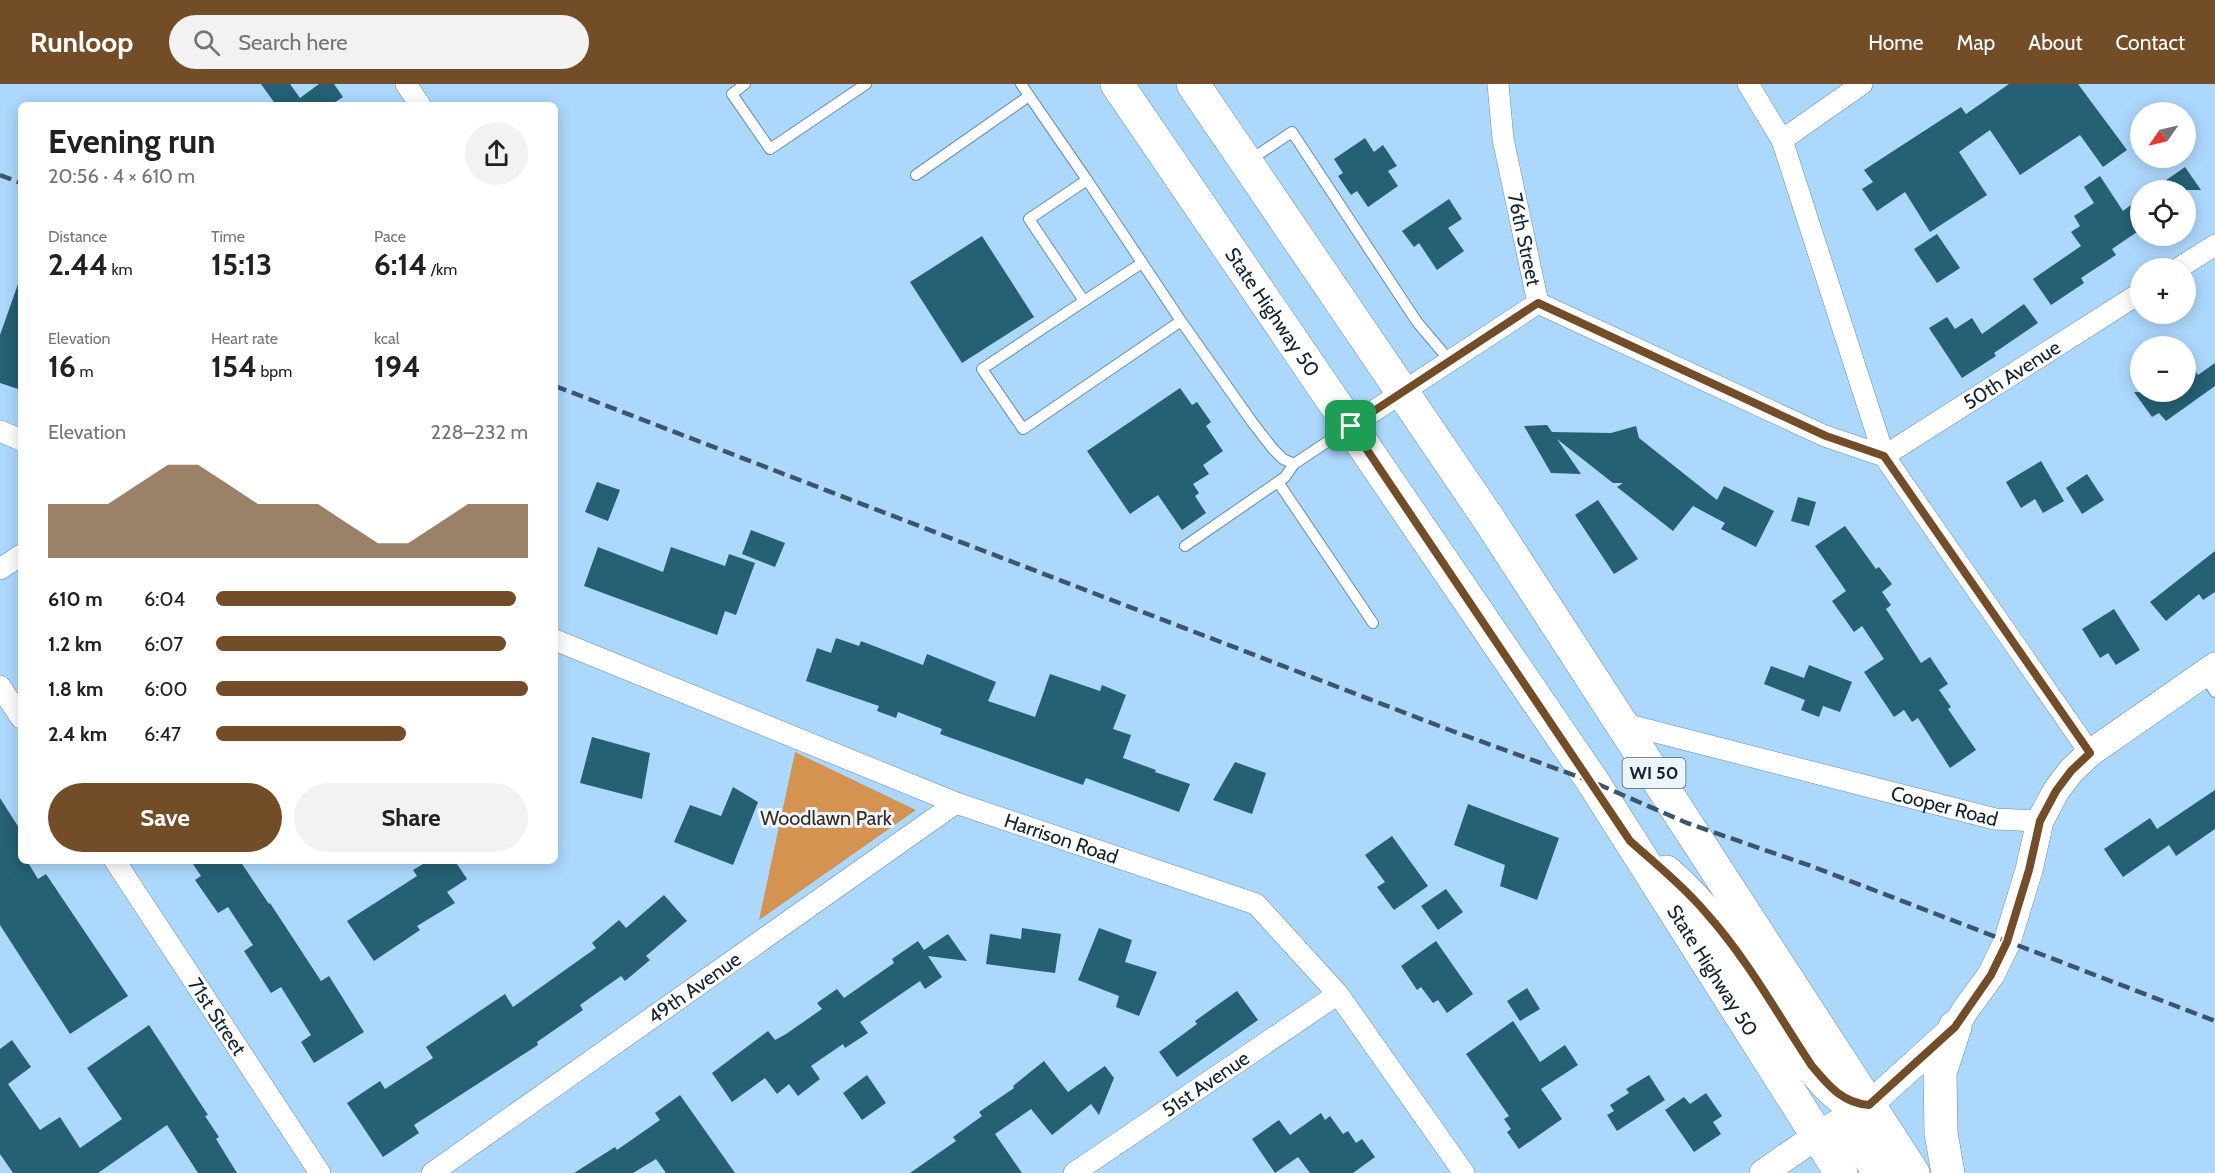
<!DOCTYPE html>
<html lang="en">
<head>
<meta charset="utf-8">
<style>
	:root { --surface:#fff; --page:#f2f2f2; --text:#202124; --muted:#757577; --accent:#724d28 }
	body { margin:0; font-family:Cabin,sans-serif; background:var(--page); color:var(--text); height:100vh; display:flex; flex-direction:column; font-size:22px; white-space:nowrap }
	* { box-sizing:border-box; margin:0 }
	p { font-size:20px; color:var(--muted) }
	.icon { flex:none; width:33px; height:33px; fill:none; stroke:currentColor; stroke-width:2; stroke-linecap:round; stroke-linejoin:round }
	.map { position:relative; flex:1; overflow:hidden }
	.drawer { position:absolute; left:18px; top:18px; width:540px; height:762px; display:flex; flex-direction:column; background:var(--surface); border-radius:9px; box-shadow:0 3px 15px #0003 }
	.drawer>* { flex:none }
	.needle { width:39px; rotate:236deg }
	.controls { position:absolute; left:2130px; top:18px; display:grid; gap:12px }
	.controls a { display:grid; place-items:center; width:66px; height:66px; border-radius:50%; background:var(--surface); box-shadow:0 3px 15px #0003; font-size:30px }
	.pin { position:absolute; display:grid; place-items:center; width:51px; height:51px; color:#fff; margin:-26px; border-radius:12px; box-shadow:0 3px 9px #0006 }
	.round { display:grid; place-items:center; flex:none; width:63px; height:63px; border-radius:32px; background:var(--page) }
	.summary { display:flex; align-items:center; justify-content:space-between; height:102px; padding:0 30px }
	h1 { font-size:33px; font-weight:800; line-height:45px }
	.stats { display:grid; grid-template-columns:repeat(3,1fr); gap:9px; height:102px; padding:6px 30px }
	.stats div { display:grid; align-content:center }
	.stats b { font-size:30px; font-weight:800 }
	.stats small { font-size:16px; font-weight:400 }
	.stats p { font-size:16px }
	.chart { height:168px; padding:12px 30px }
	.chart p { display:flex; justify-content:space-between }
	.chart svg { width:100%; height:108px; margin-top:6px; fill:var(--accent); opacity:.7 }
	.cta { display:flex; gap:12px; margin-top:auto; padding:12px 30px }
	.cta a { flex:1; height:69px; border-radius:36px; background:var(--accent); color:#fff; font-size:24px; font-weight:800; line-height:69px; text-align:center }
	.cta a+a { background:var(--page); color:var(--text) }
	ul { padding:0 30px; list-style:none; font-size:20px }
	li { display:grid; grid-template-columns:96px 72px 1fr; align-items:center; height:45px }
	li i { height:15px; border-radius:8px; background:var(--accent) }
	header { display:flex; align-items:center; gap:36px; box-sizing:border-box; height:84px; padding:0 30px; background:var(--accent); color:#fff }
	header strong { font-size:28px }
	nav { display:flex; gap:33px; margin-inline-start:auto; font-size:21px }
	.search { width:420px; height:54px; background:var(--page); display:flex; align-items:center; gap:15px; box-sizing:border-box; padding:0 21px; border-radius:33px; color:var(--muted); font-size:22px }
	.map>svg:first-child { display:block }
	.green { fill:#d59351 }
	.building { fill:#256074 }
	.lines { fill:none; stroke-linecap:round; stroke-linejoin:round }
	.service-casing { stroke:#658daf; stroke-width:12 }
	.minor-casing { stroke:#658daf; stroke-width:22 }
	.tertiary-casing { stroke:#658daf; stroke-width:28 }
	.primary-casing { stroke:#658daf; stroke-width:34 }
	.service { stroke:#fff; stroke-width:10 }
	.minor { stroke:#fff; stroke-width:21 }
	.tertiary { stroke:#fff; stroke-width:27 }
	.primary { stroke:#fff; stroke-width:33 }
	.rail { stroke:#3d556a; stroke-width:4.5; stroke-dasharray:12 6; stroke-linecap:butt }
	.route-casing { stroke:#fff; stroke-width:12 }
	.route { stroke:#724d28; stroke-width:8 }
	.labels { text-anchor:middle; stroke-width:6; stroke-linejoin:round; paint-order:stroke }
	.shield { fill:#ecf5fc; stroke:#53626e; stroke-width:1.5 }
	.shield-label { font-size:18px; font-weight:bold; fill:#122331 }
	.street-label { font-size:20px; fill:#122331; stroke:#ecf5fc }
	.park-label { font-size:20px; fill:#392818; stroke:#ecf5fc }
</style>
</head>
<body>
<header>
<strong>Runloop</strong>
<div class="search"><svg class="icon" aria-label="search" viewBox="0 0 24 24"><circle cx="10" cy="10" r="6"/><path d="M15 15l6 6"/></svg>Search here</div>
<nav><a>Home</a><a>Map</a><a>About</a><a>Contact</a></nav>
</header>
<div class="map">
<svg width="2215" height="1089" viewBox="0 0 2215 1089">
	<rect width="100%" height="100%" fill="#add8fd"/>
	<polygon class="green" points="795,668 916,726 759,836"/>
	<g class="building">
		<polygon points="261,0 290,0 300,14 319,0 334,0 343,13 331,21 276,21"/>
		<polygon points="2009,0 2078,0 2127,66 2103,83 2080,51 2020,91 1990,46 1959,68 1987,111 1930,148 1905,108 1877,127 1862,105 1873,98 1864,86 1961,23 1966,30"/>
		<polygon points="1365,54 1374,68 1383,61 1397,82 1388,87 1398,102 1368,123 1357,107 1351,111 1338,92 1343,89 1334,75"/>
		<polygon points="2185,83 2201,106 2152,106"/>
		<polygon points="2100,92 2123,127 2140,114 2140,146 2112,165 2116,171 2081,194 2084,199 2051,221 2033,195 2081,162 2071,148 2080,142 2074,132 2094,119 2084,103"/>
		<polygon points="1449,115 1462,135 1448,144 1464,167 1437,186 1419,159 1414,163 1402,147"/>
		<polygon points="1937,150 1960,184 1937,199 1914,165"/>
		<polygon points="982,152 1034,233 962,279 910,198"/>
		<polygon points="18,200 21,200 21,306 0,299 0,251"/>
		<polygon points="2024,220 2038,239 1994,269 1996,272 1962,294 1929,244 1947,233 1955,245 1972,234 1982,250"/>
		<polygon points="2186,273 2198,291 2215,279 2215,302 2166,337 2159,329 2152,333 2134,308 2186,308"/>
		<polygon points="1180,304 1192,321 1197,318 1211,338 1206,342 1223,367 1203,381 1209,390 1193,400 1199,409 1195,412 1206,429 1182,446 1158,411 1130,430 1087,367"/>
		<polygon points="1547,341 1552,348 1611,349 1636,342 1639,354 1717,416 1724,402 1774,427 1756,463 1721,445 1725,439 1693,422 1673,447 1617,403 1623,399 1613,399 1557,355 1581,390 1551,389 1524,342"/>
		<polygon points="2041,377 2064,417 2043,429 2035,415 2021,424 2006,398"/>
		<polygon points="2087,390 2104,416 2082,430 2066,404"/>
		<polygon points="597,398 620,406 608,437 585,428"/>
		<polygon points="1798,413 1816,418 1809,442 1791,437"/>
		<polygon points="1598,416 1638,475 1614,490 1575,431"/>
		<polygon points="1845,442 1876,485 1879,483 1892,500 1882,508 1891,521 1886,525 1921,579 1930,573 1948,600 1939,606 1951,623 1948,625 1976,666 1950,684 1918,634 1912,638 1904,626 1894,633 1864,588 1884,575 1862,542 1854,548 1832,517 1846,507 1815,462"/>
		<polygon points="751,446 785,459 775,483 742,470"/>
		<polygon points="598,463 663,488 671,463 725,482 729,470 755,479 736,531 725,527 717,551 584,502"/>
		<polygon points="2215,467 2215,508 2203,516 2199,510 2166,537 2150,518"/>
		<polygon points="2114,525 2140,566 2116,581 2108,569 2100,574 2082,545"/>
		<polygon points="836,554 859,562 861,557 923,581 927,570 996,598 988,617 1035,633 1050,590 1100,607 1102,601 1126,611 1113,645 1131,651 1123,674 1156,686 1155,688 1190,700 1179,728 1086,694 1083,701 940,650 942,645 898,628 896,634 877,627 879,622 806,597 817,564 831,569"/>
		<polygon points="1809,581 1852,598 1840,628 1823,622 1819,633 1801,626 1805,616 1764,600 1771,582 1804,594"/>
		<polygon points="592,653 650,669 642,715 580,699"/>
		<polygon points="1235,678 1266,689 1252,730 1213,716"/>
		<polygon points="733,703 758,718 733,781 674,758 690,721 721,732"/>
		<polygon points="2215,706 2215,745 2176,772 2169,761 2123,793 2104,765 2150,734 2157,745"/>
		<polygon points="0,714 21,747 21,777 27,777 38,795 46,790 128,912 70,950 0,841"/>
		<polygon points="1468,720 1559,754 1537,816 1500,802 1505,781 1454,761"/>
		<polygon points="1392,752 1428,802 1394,826 1377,803 1385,798 1365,771"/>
		<polygon points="191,777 240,777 269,820 270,819 321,897 329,892 364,948 314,979 301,958 311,951 281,903 271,909 244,867 253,861 228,823 218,829 195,796 201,792"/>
		<polygon points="428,777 455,777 467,795 447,808 455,819 417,842 420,846 374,877 347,837 417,792 413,786"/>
		<polygon points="1446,805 1463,828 1438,846 1421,822"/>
		<polygon points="664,811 687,837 646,872 650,876 625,897 621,892 580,921 583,926 537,958 538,961 414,1041 419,1049 383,1073 347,1019 380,997 385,1005 433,974 426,963 505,910 513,923 596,864 592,859 619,836 626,844"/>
		<polygon points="1022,844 1061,850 1055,889 986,880 990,850 1021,855"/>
		<polygon points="1099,844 1132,856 1125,878 1157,888 1139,932 1116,923 1119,912 1078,896"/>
		<polygon points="948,850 967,877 928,872 942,893 925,905 920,897 860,938 868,949 845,964 843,960 811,982 820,995 798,1012 789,1000 777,1010 765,994 732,1018 712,989 768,947 775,956 786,950 822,925 817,919 837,905 844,914 894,879 892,875 918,857 924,866"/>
		<polygon points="1436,857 1473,910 1447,929 1438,916 1433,919 1421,903 1417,906 1401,882"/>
		<polygon points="1527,904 1540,925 1520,937 1507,917"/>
		<polygon points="1237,907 1258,936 1177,993 1159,968 1197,940 1195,937"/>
		<polygon points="1513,937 1540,978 1565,961 1578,981 1541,1005 1562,1035 1519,1065 1507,1048 1511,1045 1504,1035 1509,1032 1466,970"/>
		<polygon points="149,941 208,1031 205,1032 219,1053 216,1055 237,1089 198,1089 167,1041 98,1089 13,1089 0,1070 0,965 12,956 31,983 8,1000 40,1046 60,1033 80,1064 122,1035 87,984"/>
		<polygon points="1044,977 1068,1008 1105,982 1114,994 1099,1031 1091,1020 1052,1051 1031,1025 995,1050 1022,1089 910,1089 956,1057 953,1053 982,1032 979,1028 1014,1004 1013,1002"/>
		<polygon points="867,991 886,1019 862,1036 843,1009"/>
		<polygon points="1649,991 1665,1016 1617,1047 1607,1031 1614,1027 1610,1021 1629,1009 1626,1005"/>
		<polygon points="1706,1009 1722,1032 1713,1038 1721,1050 1694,1068 1665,1026 1684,1013 1690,1020"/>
		<polygon points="680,1011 735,1089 666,1089 656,1075 633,1089 574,1089 615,1063 617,1066 660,1036 655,1029"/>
		<polygon points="1321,1029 1325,1036 1330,1032 1343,1050 1348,1047 1356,1059 1362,1055 1375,1073 1353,1089 1310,1089 1298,1073 1275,1089 1252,1055 1279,1036 1290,1051"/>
	</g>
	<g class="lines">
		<g class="service-casing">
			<g id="service">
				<polyline points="745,0 732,10 770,65 866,0"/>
				<polyline points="1021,0 1087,96"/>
				<polyline points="1250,76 1292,48 1417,238 1450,277"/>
				<polyline points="916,91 1029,12"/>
				<polyline points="1084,217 1142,179"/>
				<polyline points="1181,237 1087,96 1029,135 1084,217 982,285 1023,345 1181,237 1252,338 1273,365 1283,375 1294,380 1348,344"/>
				<polyline points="1278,398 1373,539"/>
				<polyline points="1185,462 1285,393 1294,380"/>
				<polyline points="2203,590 2215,608"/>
			</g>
		</g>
		<g class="minor-casing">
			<g id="minor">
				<polyline points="406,0 420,21"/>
				<path id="s1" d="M 1498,0 L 1503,55 L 1538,219 L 1825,352 L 1884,372 L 2140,209"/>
				<polyline points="1748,0 1782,56 1884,372 2090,669"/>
				<polyline points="1782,56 1862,0"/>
				<polyline points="2179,184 2215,161"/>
				<polyline points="1351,342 1538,219"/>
				<polyline points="0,347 21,356"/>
				<polyline points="0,485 21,471"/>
				<path id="s2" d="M 555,556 L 956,719 L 1256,820 L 1338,910 L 1464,1089"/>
				<polyline points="0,602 21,634"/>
				<path id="s3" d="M 1621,639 L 1995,735 L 2040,737"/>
				<path id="s4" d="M 115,777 L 320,1089"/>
				<path id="s5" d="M 432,1089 L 956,719"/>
				<path id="s6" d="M 1074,1089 L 1338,910"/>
			</g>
		</g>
		<g class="tertiary-casing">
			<polyline id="tertiary" points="1763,1089 1818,1051 1869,1021 1955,943 1966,925 1991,891 2007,858 2029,786 2040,737 2056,707 2071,687 2090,669 2215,582"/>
		</g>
		<g class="primary-casing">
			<g id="primary">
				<path id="s7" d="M 1117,0 L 1593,698 L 1841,1089"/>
				<polyline points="1193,0 1488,434 1913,1089"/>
				<path d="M 1666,788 C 1695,813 1719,843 1741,874 C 1768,911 1809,995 1847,1017 C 1852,1020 1858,1020 1865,1021"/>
				<path d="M 1818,1051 C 1858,1045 1860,1058 1879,1089"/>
				<polyline points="1948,1089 1941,1049 1940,989 1955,943"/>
			</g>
		</g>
		<use href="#service" class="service"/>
		<use href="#minor" class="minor"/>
		<use href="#tertiary" class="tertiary"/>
		<use href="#primary" class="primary"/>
		<g class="rail">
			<polyline points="0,91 21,99"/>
			<polyline points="555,302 1447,645 1593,698 1687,739 1811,782 2215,937"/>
		</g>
	</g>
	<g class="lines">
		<g class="route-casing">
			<path id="route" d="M 1538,219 L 1826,352 L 1884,372 L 2090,669 L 2071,687 L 2056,707 L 2040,737 L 2029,786 L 2007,858 L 1991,891 L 1955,943 L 1869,1021 C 1842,1019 1828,1001 1812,982 C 1778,931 1748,876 1707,830 C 1684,803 1657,781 1630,757 L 1351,342 Z"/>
		</g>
		<use href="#route" class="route"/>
	</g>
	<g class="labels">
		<rect class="shield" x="1622.5" y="674" width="63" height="30" rx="4.5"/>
		<g class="shield-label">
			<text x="1654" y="695">WI 50</text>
		</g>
		<g class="street-label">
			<text dy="7" stroke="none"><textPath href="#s1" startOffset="158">76th Street</textPath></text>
			<text dy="7" stroke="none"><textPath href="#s7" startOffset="276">State Highway 50</textPath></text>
			<text dy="7" stroke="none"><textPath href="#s1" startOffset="753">50th Avenue</textPath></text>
			<text dy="7" stroke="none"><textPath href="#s3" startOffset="334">Cooper Road</textPath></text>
			<text dy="7" stroke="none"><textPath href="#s2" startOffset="544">Harrison Road</textPath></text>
			<text dy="7" stroke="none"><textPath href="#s7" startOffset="1068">State Highway 50</textPath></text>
			<text dy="7" stroke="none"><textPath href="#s5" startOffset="321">49th Avenue</textPath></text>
			<text dy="7" stroke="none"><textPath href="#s4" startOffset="186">71st Street</textPath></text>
			<text dy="7" stroke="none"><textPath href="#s6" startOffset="159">51st Avenue</textPath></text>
		</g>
		<g class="park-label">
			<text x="826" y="741">Woodlawn Park</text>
		</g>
	</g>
</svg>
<div class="controls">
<a><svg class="needle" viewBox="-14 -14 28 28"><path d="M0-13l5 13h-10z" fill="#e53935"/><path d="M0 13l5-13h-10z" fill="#757577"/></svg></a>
<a><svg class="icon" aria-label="locate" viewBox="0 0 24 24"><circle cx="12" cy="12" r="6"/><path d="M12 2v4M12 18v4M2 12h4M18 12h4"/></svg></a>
<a>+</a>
<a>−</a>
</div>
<div class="pin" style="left:1351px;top:342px;background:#1e9e55"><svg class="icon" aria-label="arrive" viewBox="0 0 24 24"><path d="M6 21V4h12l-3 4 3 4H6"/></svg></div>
<section class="drawer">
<div class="summary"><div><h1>Evening run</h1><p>20:56 · 4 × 610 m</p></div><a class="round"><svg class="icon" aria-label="share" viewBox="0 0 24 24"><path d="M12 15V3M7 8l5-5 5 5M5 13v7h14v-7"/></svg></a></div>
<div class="stats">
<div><p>Distance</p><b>2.44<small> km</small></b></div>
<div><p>Time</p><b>15:13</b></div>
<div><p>Pace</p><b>6:14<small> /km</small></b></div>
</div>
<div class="stats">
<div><p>Elevation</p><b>16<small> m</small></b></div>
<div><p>Heart rate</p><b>154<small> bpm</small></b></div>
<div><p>kcal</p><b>194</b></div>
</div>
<div class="chart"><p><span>Elevation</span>228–232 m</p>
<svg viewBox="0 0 160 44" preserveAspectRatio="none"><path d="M0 44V22L10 22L20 22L30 14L40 6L50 6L60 14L70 22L80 22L90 22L100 30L110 38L120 38L130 30L140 22L150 22L160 22V44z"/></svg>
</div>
<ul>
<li><b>610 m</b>6:04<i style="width:96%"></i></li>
<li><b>1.2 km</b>6:07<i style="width:93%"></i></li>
<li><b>1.8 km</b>6:00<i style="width:100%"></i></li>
<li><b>2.4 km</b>6:47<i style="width:61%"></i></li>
</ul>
<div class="cta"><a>Save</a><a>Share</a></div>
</section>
</div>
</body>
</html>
